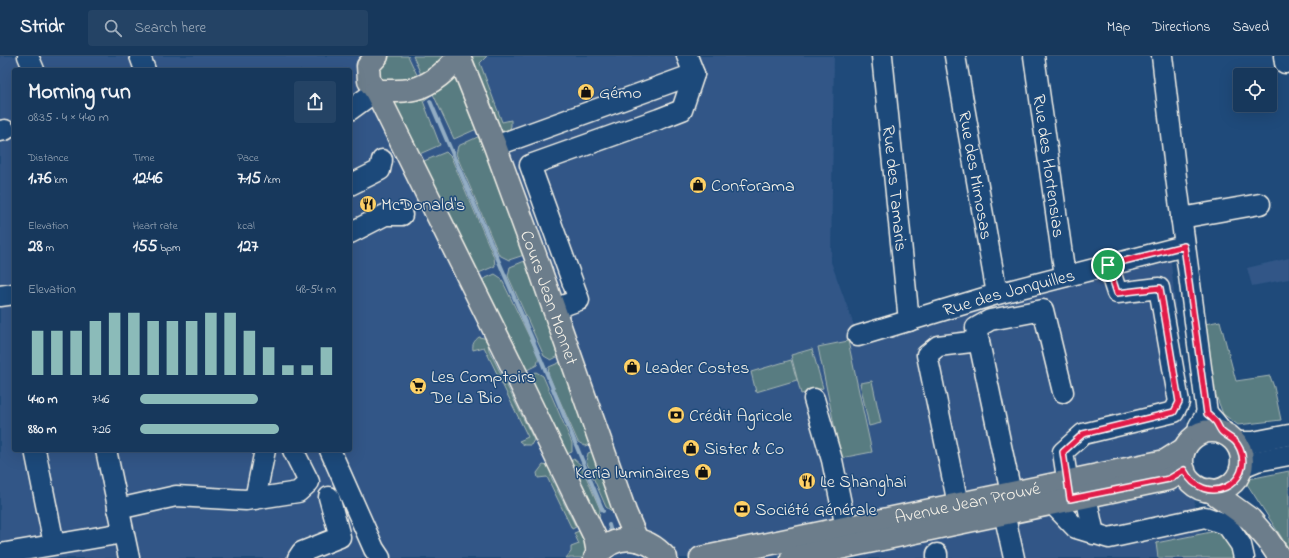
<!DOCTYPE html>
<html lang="en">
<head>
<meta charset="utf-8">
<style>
	:root { --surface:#17385c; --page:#244365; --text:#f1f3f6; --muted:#9eacbb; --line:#365272; --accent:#8bbbb9 }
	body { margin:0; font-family:"Indie Flower",sans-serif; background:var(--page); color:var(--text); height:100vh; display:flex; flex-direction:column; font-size:15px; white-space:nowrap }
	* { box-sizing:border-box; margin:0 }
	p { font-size:13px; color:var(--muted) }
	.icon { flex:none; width:22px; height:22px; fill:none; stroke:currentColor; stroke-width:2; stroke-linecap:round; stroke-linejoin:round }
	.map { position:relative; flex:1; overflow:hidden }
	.sheet { position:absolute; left:12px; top:12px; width:340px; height:384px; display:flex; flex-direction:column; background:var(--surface); border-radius:4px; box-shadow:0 4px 16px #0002,0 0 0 1px var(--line) }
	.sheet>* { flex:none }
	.fabs { position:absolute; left:1233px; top:12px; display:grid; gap:8px }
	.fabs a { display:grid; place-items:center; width:44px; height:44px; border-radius:4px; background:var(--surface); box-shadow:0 4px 16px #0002,0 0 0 1px var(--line); font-size:20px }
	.pin { position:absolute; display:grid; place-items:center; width:34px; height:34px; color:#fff; margin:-17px; border:2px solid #fff; border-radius:50%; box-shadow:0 1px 4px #0007 }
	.round { display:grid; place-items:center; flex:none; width:42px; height:42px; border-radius:4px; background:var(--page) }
	.headline { display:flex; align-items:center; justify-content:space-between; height:68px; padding:0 16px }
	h1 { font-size:22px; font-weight:700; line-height:30px }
	.metrics { display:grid; grid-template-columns:repeat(3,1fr); gap:6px; height:68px; padding:4px 16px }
	.metrics div { display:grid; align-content:center }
	.metrics b { font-size:17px; font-weight:700 }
	.metrics small { font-size:11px; font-weight:400 }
	.metrics p { font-size:11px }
	.chart { height:112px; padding:8px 16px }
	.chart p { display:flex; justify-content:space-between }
	.chart svg { width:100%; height:72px; margin-top:4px; stroke:var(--accent); stroke-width:6 }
	ul { padding:0 16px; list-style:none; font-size:13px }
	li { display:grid; grid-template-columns:64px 48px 1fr; align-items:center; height:30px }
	li i { height:10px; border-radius:5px; background:var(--accent) }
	header { display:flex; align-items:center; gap:24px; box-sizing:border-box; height:56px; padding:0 20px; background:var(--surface); border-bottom:1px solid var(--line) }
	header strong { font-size:19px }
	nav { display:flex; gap:22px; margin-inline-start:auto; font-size:14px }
	.search { width:280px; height:36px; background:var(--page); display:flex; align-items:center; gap:10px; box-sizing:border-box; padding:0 14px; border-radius:4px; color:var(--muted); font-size:15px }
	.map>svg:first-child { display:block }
	.built { fill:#305787; fill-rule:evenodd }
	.green { fill:#587b81; stroke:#a6b6b4 }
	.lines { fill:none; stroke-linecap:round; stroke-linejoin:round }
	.stream { stroke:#93adc3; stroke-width:4 }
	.minor-casing { stroke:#f4f1e8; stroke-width:23 }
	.major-casing { stroke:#f4f1e8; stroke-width:25 }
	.minor { stroke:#1f4a7a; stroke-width:20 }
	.major { stroke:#6c7d8b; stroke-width:22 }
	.route-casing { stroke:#fff; stroke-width:8 }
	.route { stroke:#e11d48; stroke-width:5 }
	.labels { text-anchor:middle; stroke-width:3; stroke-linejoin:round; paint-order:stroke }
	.poi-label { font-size:18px; fill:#f4f1e8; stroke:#1f4a7a; text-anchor:start }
	.street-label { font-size:18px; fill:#f4f1e8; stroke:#1f4a7a }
</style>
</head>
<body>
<header>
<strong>Stridr</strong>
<div class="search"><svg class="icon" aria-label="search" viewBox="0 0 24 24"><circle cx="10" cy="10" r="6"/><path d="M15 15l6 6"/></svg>Search here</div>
<nav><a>Map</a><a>Directions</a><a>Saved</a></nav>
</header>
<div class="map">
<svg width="1289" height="502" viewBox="0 0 1289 502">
	<rect width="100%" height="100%" fill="#1f4a7a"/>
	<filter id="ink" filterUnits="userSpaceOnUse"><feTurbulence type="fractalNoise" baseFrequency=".025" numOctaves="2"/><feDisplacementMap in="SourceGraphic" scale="8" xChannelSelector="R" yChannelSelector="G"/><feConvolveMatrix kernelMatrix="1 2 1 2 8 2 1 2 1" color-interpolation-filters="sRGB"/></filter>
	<g filter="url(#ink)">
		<g class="built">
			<path d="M 0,0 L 834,0 L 831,206 L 860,286 L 1169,186 L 1196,459 L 1206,502 L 0,502 ZM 14,14 L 350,14 L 350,394 L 14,394 Z"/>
			<polygon points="1289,202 1289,223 1252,230 1247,212"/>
		</g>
		<g class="green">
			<polygon points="386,0 408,0 420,25 384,24 378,18 379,10"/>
			<polygon points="413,0 446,0 423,23"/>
			<polygon points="473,0 487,0 480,7 502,66 511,64 511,70 509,75 499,76 479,19 472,6"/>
			<polygon points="459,17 479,72 454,83 433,38 423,45 440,89 415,100 391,51 394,43"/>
			<polygon points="482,79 524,199 509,204 499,199 456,98 458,90"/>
			<polygon points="446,96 451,101 494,201 495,210 474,219 419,107"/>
			<polygon points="527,204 563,298 551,304 544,300 508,220 510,211"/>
			<polygon points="495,218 501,222 539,301 537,309 521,317 477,226"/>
			<polygon points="1220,265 1236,325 1270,320 1274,331 1281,364 1238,369 1223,358 1215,337 1205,268"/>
			<path d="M 479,281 L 484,282 L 488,288 L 489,294 L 534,384 L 531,389 L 524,389 L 519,385 L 528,381 L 484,291 L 473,294 C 472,288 474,285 479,281 Z"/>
			<polygon points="848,285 872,396 841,402 818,291"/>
			<polygon points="812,293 823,332 801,338 791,299"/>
			<polygon points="791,304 797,324 756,336 751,316"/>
			<polygon points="563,305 593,387 585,390 578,386 548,318 549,311"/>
			<polygon points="536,316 543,320 572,387 572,396 562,400 524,322"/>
			<polygon points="872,325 881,367 869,370 860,327"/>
			<polygon points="596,394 618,454 613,456 606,451 586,405 588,397"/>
			<polygon points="574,403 581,409 600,453 599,462 592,464 565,408"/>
			<polygon points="543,409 548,410 552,415 551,421 576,471 572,473 547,421 538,422 537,417"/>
			<polygon points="1289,415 1289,493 1247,428 1249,423"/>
			<polygon points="1221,474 1229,483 1236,502 1158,502 1156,487"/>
			<polygon points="579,475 586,489 585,502 566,502 571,496 571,491 579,488 574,477"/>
		</g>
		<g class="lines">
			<g class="stream">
				<polyline points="430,45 542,306 603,455"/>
				<polyline points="609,469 611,476"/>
			</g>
			<g class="minor-casing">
				<g id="minor">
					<polyline points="28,0 34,14"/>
					<polyline points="140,0 145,14"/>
					<path id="s1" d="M 882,0 L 909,265"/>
					<path id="s2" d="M 955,0 L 997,238"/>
					<path id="s3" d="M 1034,0 L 1065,220"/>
					<polyline points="1162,0 1176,121 1207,357"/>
					<polyline points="1284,0 1285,7"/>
					<polyline points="350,54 376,35"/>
					<polyline points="0,75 5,74"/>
					<polyline points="495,90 694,18 687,0"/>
					<polyline points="350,129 380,114 382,104"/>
					<polyline points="1181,162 1260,148"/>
					<polyline points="350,177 385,159 402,159"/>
					<polyline points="0,240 14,238"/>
					<polyline points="554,253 579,244 530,109 659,63 682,54 694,18"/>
					<path id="s4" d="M 858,280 L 997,238 L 1184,190"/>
					<polyline points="814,343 832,404 846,472"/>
					<polyline points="1207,357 1215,366 1223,376"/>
					<polyline points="1198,378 1199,370 1207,357"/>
					<polyline points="1236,386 1253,386 1289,379"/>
					<polyline points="35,394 54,488"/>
					<polyline points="106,394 129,502"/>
					<polyline points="330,394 374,493 380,502"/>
					<polyline points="1242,411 1257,405 1289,399"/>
					<polyline points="1011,437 976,272 990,264 1043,254 1063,336"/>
					<polyline points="1086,440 1094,478"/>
					<polyline points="1070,441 1063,396 1083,378 1174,356 1179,346 1159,232 1117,237 1108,209"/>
					<polyline points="255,443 265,394"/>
					<polyline points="1052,447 1076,472 1109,482 1205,461 1227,469 1241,489 1244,502"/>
					<polyline points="958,448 927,299 938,290 979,285"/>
					<polyline points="118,453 176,440 246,444 298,436 309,426 293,394"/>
					<polyline points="1004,457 1014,502"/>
					<polyline points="0,498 123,477"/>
					<polyline points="937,498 937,502"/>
					<polyline points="298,502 302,496 340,481 329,441"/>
				</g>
			</g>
			<g class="major-casing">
				<g id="major">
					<polyline points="377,0 368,10 369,25 376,35 518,322 595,481 598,497"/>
					<path id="s5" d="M 459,0 L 495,90 L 535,199 L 625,456 L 637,484"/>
					<path d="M 376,35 C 388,35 403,36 414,33 C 433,28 447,14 459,0"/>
					<circle cx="1212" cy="405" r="30"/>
					<polyline points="1210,434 1250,463 1268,484 1280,502"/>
					<path d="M 595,502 C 614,475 646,479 666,502"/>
					<path id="s6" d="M 701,502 L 1165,405 L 1184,393"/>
					<polyline points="792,502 1169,423 1184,414"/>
				</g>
			</g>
			<use href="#minor" class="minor"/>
			<use href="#major" class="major"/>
		</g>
	</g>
	<g class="lines" filter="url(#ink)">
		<g class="route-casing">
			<path id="route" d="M 1184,190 L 1207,358 C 1210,360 1213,363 1216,366 C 1218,369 1220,374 1222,376 C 1230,383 1235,382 1240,393 C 1255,427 1205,454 1184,414 L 1169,423 L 1070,443 L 1063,396 L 1083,378 L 1174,356 L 1179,346 L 1160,232 L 1117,237 L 1108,209 Z"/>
		</g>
		<use href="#route" class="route"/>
	</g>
	<defs>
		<g id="shop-disc" transform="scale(0.9)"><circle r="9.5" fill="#ffd166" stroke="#1f4a7a"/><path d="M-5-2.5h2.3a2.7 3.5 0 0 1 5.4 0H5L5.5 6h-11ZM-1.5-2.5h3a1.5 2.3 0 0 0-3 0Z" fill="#111"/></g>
		<g id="restaurant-disc" transform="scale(0.9)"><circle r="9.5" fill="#ffd166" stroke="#1f4a7a"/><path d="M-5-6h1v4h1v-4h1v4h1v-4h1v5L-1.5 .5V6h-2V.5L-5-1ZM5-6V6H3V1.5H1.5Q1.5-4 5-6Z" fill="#111"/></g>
		<g id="supermarket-disc" transform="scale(0.9)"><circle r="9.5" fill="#ffd166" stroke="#1f4a7a"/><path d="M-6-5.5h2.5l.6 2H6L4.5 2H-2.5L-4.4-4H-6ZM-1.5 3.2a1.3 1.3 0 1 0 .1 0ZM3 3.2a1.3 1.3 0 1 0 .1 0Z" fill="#111"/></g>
		<g id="bank-disc" transform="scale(0.9)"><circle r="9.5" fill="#ffd166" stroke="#1f4a7a"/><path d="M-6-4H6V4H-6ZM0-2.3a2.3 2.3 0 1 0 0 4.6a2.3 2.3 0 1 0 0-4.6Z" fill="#111"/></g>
	</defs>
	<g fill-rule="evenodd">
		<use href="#shop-disc" x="586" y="36"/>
		<use href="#shop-disc" x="698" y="129"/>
		<use href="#restaurant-disc" x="368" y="148"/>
		<use href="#shop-disc" x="632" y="311"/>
		<use href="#supermarket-disc" x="418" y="330"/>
		<use href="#bank-disc" x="676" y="359"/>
		<use href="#shop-disc" x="691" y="392"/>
		<use href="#shop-disc" x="703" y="416"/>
		<use href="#restaurant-disc" x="807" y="425"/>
		<use href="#bank-disc" x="742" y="453"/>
	</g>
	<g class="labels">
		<g class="poi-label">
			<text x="599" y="42">Gémo</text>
			<text x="711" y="135">Conforama</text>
			<text x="381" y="154">McDonald's</text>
			<text x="645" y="317">Leader Costes</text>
			<text x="431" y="326">Les Comptoirs<tspan x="431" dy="21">De La Bio</tspan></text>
			<text x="689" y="365">Crédit Agricole</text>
			<text x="704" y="398">Sister &amp; Co</text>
			<text x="690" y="422" text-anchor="end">Keria luminaires</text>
			<text x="820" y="431">Le Shanghai</text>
			<text x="755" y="459">Société Générale</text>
		</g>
		<g class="street-label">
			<text dy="6" stroke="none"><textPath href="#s3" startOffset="111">Rue des Hortensias</textPath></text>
			<text dy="6" stroke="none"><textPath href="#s2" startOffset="121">Rue des Mimosas</textPath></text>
			<text dy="6" stroke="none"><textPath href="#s1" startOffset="133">Rue des Tamaris</textPath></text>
			<text dy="6" stroke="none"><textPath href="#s4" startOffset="157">Rue des Jonquilles</textPath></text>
			<text dy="6" stroke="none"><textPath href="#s5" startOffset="258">Cours Jean Monnet</textPath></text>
			<text dy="6" stroke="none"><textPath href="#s6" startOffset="272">Avenue Jean Prouvé</textPath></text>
		</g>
	</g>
</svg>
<div class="fabs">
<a><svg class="icon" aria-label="locate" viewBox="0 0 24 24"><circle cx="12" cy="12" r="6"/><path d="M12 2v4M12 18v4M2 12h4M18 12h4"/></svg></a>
</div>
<div class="pin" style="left:1108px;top:209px;background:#1e9e55"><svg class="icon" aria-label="arrive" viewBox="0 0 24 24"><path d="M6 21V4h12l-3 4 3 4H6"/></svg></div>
<section class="sheet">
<div class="headline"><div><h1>Morning run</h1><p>08:35 · 4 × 440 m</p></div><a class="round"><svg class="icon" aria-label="share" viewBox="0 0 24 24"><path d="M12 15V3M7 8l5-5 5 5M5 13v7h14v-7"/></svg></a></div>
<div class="metrics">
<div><p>Distance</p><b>1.76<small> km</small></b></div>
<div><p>Time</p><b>12:46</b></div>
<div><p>Pace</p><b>7:15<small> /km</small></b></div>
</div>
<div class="metrics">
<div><p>Elevation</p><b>28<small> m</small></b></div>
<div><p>Heart rate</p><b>155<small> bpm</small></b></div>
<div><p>kcal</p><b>127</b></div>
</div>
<div class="chart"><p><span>Elevation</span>48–54 m</p>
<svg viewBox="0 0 160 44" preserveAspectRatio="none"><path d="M5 44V17M15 44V17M25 44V17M35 44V11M45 44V6M55 44V6M65 44V11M75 44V11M85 44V11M95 44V6M105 44V6M115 44V17M125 44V27M135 44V38M145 44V38M155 44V27"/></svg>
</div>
<ul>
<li><b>440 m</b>7:46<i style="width:60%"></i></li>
<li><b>880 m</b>7:26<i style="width:71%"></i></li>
</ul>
</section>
</div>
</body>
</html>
